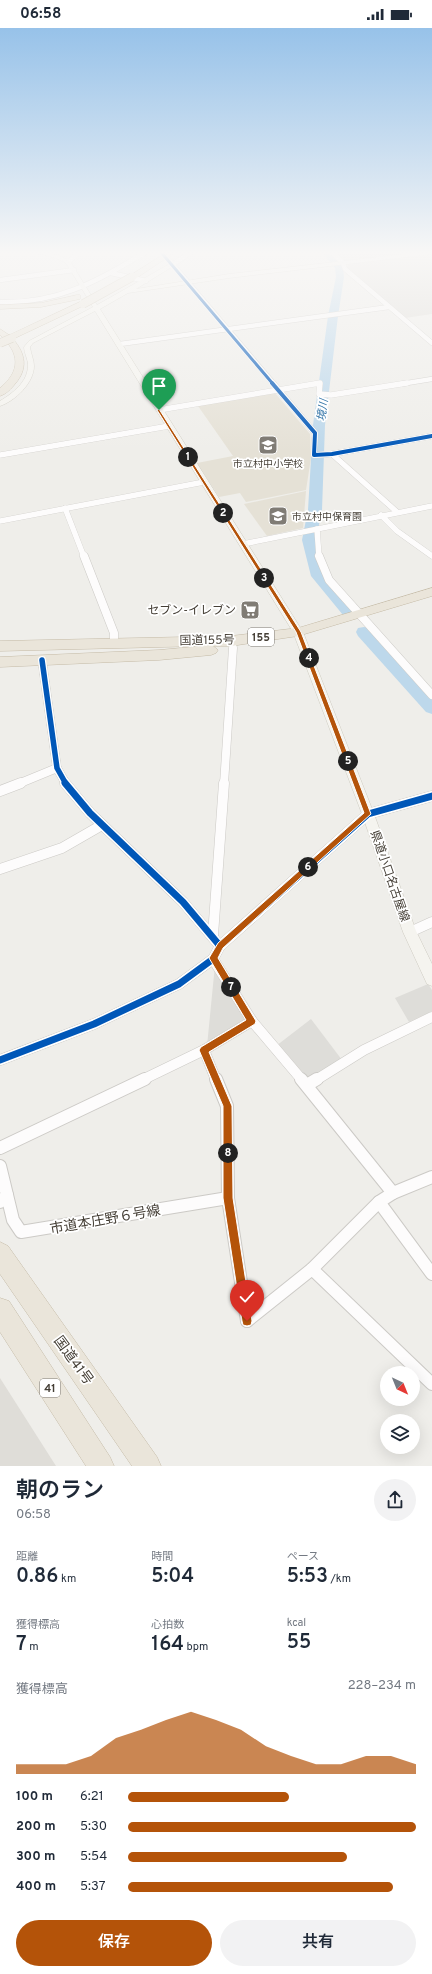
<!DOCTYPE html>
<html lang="ja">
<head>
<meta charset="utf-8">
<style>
	:root { --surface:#fff; --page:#f2f2f3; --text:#1f2937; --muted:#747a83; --accent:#b45309 }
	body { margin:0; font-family:Overpass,"Noto Sans JP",sans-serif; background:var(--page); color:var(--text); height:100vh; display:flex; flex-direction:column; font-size:15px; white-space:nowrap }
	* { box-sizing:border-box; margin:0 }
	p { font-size:13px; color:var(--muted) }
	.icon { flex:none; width:22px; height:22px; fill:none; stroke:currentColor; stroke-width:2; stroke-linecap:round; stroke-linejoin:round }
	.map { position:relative; height:1438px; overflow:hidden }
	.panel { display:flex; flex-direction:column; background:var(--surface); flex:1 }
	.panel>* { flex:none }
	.needle { width:26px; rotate:137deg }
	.controls { position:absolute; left:380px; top:1338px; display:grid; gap:8px }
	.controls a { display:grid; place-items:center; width:40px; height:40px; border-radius:50%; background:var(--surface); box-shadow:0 4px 16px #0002; font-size:20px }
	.pin { position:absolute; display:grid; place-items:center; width:34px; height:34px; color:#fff; margin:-41px -17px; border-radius:50% 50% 50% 0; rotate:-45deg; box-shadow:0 0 4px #0007 }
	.pin .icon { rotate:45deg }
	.km { position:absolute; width:20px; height:20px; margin:-10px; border-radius:50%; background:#222; color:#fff; font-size:11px; line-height:20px; text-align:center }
	.round { display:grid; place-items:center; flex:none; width:42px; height:42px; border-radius:21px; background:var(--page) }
	.head { display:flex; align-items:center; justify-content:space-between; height:68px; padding:0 16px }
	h1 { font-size:22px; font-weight:600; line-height:30px }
	.figures { display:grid; grid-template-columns:repeat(3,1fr); gap:6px; height:68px; padding:4px 16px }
	.figures div { display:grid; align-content:center }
	.figures b { font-size:20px; font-weight:600 }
	.figures small { font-size:11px; font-weight:400 }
	.figures p { font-size:11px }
	.chart { height:112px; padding:8px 16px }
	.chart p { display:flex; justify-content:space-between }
	.chart svg { width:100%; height:72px; margin-top:4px; fill:var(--accent); opacity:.7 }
	.primary-button { display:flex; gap:8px; margin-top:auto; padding:8px 16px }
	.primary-button a { flex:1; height:46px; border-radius:24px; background:var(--accent); color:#fff; font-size:16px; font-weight:600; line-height:46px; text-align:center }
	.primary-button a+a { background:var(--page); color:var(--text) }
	ul { padding:0 16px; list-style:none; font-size:13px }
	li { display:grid; grid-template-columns:64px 48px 1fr; align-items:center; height:30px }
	li i { height:10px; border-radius:5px; background:var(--accent) }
	.status { display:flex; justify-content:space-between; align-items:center; height:28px; padding:0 20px; background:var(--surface); direction:ltr }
	.status svg { height:11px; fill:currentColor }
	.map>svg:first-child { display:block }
	.industrial { fill:#dfddd8 }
	.education { fill:#e5e1d6 }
	.parking { fill:#deddd9 }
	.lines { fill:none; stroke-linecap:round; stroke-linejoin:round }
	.stream-far1 { stroke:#bdd8eb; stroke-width:1.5 }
	.stream { stroke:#bdd8eb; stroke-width:2 }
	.river { fill:#bdd8eb; fill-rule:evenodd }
	.street-tunnel { stroke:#cdcbc6; stroke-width:4.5; stroke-dasharray:4.5 2; stroke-linecap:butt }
	.street-far4-casing { stroke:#cccac6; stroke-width:5.5 }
	.street-far3-casing { stroke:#cccac6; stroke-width:6 }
	.street-far2-casing { stroke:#cccac6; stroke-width:9 }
	.street-far1-casing { stroke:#cccac6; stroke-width:11 }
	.street-casing { stroke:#cccac6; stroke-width:14 }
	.secondary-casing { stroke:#cecbc1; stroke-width:1 }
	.highway-casing { stroke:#c5bba7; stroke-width:1 }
	.street-far4 { stroke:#fdfcfc; stroke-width:4.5 }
	.street-far3 { stroke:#fdfcfc; stroke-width:5.5 }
	.street-far2 { stroke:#fdfcfc; stroke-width:8 }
	.street-far1 { stroke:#fdfcfc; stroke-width:10 }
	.street { stroke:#fdfcfc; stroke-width:12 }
	.secondary { fill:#f5f4ef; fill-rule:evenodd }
	.highway { fill:#eae5da; fill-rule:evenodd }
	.highway-bridge-casing { stroke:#c5bba7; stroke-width:9; stroke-linecap:butt }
	.highway-bridge { stroke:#eae5da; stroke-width:8 }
	.cycleway-far3-casing { stroke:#fff; stroke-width:4.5 }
	.cycleway-far2-casing { stroke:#fff; stroke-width:5.5 }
	.cycleway-far1-casing { stroke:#fff; stroke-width:8 }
	.cycleway-casing { stroke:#fff; stroke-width:10 }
	.cycleway-far3 { stroke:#0057b8; stroke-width:3 }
	.cycleway-far2 { stroke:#0057b8; stroke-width:4 }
	.cycleway-far1 { stroke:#0057b8; stroke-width:5.5 }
	.cycleway { stroke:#0057b8; stroke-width:7 }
	.route { fill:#b45309; stroke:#fff }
	.labels { text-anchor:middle; stroke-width:3.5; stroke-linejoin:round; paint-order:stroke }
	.far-poi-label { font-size:10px; fill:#453f36; stroke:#fff }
	.far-water-label { font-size:11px; font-style:italic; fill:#3777a9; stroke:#fff }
	.shield { fill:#fff; stroke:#7d7972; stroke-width:1 }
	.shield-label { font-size:11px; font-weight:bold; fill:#453f36 }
	.poi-label { font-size:12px; fill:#453f36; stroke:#fff; text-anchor:end }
	.street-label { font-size:12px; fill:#453f36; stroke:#fff }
	.near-street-label { font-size:14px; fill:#453f36; stroke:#fff }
</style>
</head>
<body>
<div class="status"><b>06:58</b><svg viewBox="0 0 49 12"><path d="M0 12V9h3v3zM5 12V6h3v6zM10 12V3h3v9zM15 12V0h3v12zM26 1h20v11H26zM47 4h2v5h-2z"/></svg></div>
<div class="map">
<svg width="432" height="1438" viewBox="0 0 432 1438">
	<rect width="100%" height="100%" fill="#efeeea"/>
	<g class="industrial">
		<polygon points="330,223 431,223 340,233"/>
		<polygon points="432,226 432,286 405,290 347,240 348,236"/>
		<polygon points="0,1350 56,1438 0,1438"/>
	</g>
	<g class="education">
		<polygon points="275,365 310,406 311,430 306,462 246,474 240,465 219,469 197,435 233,428 198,378"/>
		<polygon points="306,463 303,500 267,508 244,476"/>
	</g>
	<g class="parking">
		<polygon points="215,937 249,992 207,1018"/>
		<polygon points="428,956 432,962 432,983 409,994 395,970"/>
		<polygon points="311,991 342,1032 307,1053 276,1018"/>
	</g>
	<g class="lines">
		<g class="stream-far1">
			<polyline points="184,253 204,277"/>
			<polyline points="253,334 271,356"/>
		</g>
		<polyline class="stream" points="270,355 282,370"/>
		<g class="river">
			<polygon points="321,223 329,223 343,240 344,249 338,288 325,397 322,482 316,512 325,547 356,583 353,587 348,588 343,587 311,548 302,512 308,482 313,397 328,288 336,249 335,240"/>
			<polygon points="364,599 370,600 432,669 432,686 426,684 358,608 356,604 358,600"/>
		</g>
		<polyline class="street-tunnel" points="160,223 169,232"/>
		<g class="street-far4-casing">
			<g id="street-far4">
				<polyline points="330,223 343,235 345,241 432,315"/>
				<polyline points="169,232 274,356"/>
				<polyline points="68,234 80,223"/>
				<polyline points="173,236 193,223"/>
				<polyline points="111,245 146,253"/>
				<polyline points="0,252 74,242"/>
				<path d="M 0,274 C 60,276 98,252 148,223"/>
				<polyline points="120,316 389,279"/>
				<polyline points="315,356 320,356"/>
				<polyline points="401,356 432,351"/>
			</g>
		</g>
		<g class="street-far3-casing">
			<g id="street-far3">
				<polyline points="273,355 315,405 314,427 332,426 432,408"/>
				<polyline points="159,382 320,355 319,366 331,367 407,355"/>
				<polyline points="332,426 397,484"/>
				<polyline points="0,427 169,398"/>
				<polyline points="65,480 84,529"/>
				<polyline points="381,487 397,503 432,528"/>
				<polyline points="0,493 204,454"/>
				<polyline points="317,501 319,529"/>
				<polyline points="243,516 432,478"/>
			</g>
		</g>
		<g class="street-far2-casing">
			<g id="street-far2">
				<polyline points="84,528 114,605 114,615"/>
				<polyline points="319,528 329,552 432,667"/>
				<polyline points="42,632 57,740 66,756"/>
				<polyline points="18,756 57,740"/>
				<polyline points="224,756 233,620"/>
			</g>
		</g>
		<g class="street-far1-casing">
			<g id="street-far1">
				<polyline points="65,755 90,785 183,874 220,918"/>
				<polyline points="0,763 21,755"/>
				<polyline points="0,841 62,820 102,797"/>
				<polyline points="410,904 432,894"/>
				<polyline points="213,907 224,755"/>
				<polyline points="213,931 252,993 302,1052"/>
				<polyline points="204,1022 216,1052"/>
				<polyline points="0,1032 94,996 179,956 213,931 220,918 368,786 432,768"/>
				<polyline points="142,1052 204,1022 252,993"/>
				<polyline points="316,1052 364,1022 432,989"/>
			</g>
		</g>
		<g class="street-casing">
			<g id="street">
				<polyline points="216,1051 227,1078 228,1170 247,1293"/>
				<polyline points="301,1051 393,1165"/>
				<polyline points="307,1057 317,1051"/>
				<polyline points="0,1120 145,1051"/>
				<polyline points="0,1138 7,1167 0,1174"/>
				<polyline points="7,1167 13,1192 21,1204 228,1170"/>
				<polyline points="379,1174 432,1246"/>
				<polyline points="312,1241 432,1356"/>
				<polyline points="247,1293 312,1241 379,1174 393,1165 432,1149"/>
			</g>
		</g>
		<g class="secondary-casing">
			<path id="secondary" d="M 28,223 L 58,227 L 70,233 L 97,277 L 173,234 L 175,237 L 136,261 L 229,246 L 432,223 L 432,226 L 229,250 L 128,265 L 100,281 L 303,604 L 374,786 L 416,903 L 432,936 L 432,958 L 427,956 L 403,904 L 362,786 L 293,604 L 95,283 L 33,315 L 30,319 C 31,326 34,332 34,338 C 34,355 15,373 0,378 L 0,373 C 13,365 28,354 28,337 C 28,331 24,325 24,319 L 29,313 L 93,279 L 66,235 L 56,230 Z"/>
		</g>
		<g class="highway-casing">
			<g id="highway">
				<polygon points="169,223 177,223 135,251 128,249"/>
				<polygon points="77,267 80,267 80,271 41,279 0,281 0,277 41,275"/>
				<path d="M 80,274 L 87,276 L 13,311 C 26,326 28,341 15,356 C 11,361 6,366 0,368 L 0,360 C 21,343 20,325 0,307 L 0,301 L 9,307 Z"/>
				<polygon points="432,560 432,568 298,608 231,618 213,618 218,622 216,625 211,627 159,632 0,639 0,629 159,622 203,618 0,623 0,613 231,608 298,600"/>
				<polygon points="0,1214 8,1218 157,1429 161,1438 132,1438 0,1246"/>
				<polygon points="0,1270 9,1273 110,1429 114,1438 86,1438 0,1304"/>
			</g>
		</g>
		<use href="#street-far4" class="street-far4"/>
		<use href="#street-far3" class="street-far3"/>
		<use href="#street-far2" class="street-far2"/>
		<use href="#street-far1" class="street-far1"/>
		<use href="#street" class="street"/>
		<use href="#secondary" class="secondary"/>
		<use href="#highway" class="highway"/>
		<g class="highway-bridge-casing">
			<g id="highway-bridge">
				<polyline points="83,276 132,249"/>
				<polyline points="0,315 12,310"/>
			</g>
		</g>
		<use href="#highway-bridge" class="highway-bridge"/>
		<g class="cycleway-far3-casing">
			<polyline id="cycleway-far3" points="160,223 273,356"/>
		</g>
		<g class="cycleway-far2-casing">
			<polyline id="cycleway-far2" points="272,355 315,405 314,427 332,426 432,408"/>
		</g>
		<g class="cycleway-far1-casing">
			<polyline id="cycleway-far1" points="42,632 57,740 66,756"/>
		</g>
		<g class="cycleway-casing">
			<g id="cycleway">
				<polyline points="65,755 90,785 183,874 220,918"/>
				<polyline points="0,1032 94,996 179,956 213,931 220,918 368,786 432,768"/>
			</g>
		</g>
		<use href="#cycleway-far3" class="cycleway-far3"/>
		<use href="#cycleway-far2" class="cycleway-far2"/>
		<use href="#cycleway-far1" class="cycleway-far1"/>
		<use href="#cycleway" class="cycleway"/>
	</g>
	<linearGradient id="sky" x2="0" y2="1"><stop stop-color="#97c2e9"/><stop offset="0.53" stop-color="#f8f7f6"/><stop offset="1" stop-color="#f8f7f6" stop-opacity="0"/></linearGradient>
	<rect width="432" height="424" fill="url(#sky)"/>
	<polygon class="route" points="159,381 301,604 371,786 223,920 218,930 256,993 255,996 209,1024 232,1078 233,1170 252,1293 251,1297 247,1298 243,1297 242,1293 223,1170 223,1078 199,1022 201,1019 246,992 209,930 218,915 364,785 296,604 157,382"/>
	<defs>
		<g id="school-square" transform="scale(1)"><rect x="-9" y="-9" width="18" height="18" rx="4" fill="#807c75" stroke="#fff"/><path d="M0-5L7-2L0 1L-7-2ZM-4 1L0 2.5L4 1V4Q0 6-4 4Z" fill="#fff"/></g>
		<g id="supermarket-square" transform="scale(1)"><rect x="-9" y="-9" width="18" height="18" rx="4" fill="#807c75" stroke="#fff"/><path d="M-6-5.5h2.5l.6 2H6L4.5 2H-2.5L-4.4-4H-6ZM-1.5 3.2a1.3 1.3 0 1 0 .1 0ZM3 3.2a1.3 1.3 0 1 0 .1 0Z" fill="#fff"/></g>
	</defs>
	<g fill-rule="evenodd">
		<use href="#school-square" x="268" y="417"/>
		<use href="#school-square" x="278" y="488"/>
		<use href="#supermarket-square" x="250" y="582"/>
	</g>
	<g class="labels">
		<g class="far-poi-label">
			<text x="268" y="439">市立村中小学校</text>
			<text x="292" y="492" text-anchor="start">市立村中保育園</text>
		</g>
		<g class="far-water-label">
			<text transform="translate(322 382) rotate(-82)" y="4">境川</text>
		</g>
		<g class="shield">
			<rect x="248" y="600" width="26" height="18" rx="3"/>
			<rect x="40" y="1351" width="20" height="18" rx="3"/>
		</g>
		<g class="shield-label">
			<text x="261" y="613">155</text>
			<text x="50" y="1364">41</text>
		</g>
		<g class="poi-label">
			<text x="236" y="586">セブン-イレブン</text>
		</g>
		<g class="street-label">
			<text transform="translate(207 612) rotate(-1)" y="4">国道155号</text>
			<text transform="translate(390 848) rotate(71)" y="4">県道小口名古屋線</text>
		</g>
		<g class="near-street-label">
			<text transform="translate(105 1191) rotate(-10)" y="5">市道本庄野６号線</text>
			<text transform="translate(74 1332) rotate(54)" y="5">国道41号</text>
		</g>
	</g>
</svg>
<div class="controls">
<a><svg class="needle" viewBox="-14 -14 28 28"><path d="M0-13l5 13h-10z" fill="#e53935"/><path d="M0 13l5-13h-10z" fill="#747a83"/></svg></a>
<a><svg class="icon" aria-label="layers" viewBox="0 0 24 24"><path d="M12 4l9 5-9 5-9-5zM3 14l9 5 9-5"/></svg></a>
</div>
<div class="pin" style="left:159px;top:382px;background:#1e9e55"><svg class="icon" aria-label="arrive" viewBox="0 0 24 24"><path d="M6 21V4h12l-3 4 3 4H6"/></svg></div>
<div class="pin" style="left:247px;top:1293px;background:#d93025"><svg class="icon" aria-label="check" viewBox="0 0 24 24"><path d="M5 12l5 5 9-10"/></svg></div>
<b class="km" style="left:188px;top:429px">1</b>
<b class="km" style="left:223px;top:485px">2</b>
<b class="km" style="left:264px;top:550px">3</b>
<b class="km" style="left:309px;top:630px">4</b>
<b class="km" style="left:348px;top:733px">5</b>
<b class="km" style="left:308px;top:839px">6</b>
<b class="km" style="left:231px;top:959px">7</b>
<b class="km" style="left:228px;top:1125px">8</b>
</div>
<section class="panel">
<div class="head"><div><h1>朝のラン</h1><p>06:58</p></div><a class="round"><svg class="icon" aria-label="share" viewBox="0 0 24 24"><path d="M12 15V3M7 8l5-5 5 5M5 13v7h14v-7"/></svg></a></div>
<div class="figures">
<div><p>距離</p><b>0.86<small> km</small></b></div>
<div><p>時間</p><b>5:04</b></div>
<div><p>ペース</p><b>5:53<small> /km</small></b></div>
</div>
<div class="figures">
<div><p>獲得標高</p><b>7<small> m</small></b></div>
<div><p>心拍数</p><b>164<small> bpm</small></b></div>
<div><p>kcal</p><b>55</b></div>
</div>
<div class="chart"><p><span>獲得標高</span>228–234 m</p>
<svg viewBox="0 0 160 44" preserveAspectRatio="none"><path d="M0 44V38L10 38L20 38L30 33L40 22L50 17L60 11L70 6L80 11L90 17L100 27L110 33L120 38L130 38L140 33L150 33L160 38V44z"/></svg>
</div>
<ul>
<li><b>100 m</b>6:21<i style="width:56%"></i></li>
<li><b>200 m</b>5:30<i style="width:100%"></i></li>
<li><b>300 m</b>5:54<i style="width:76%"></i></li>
<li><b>400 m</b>5:37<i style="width:92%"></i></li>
</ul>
<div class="primary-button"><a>保存</a><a>共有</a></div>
</section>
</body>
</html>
